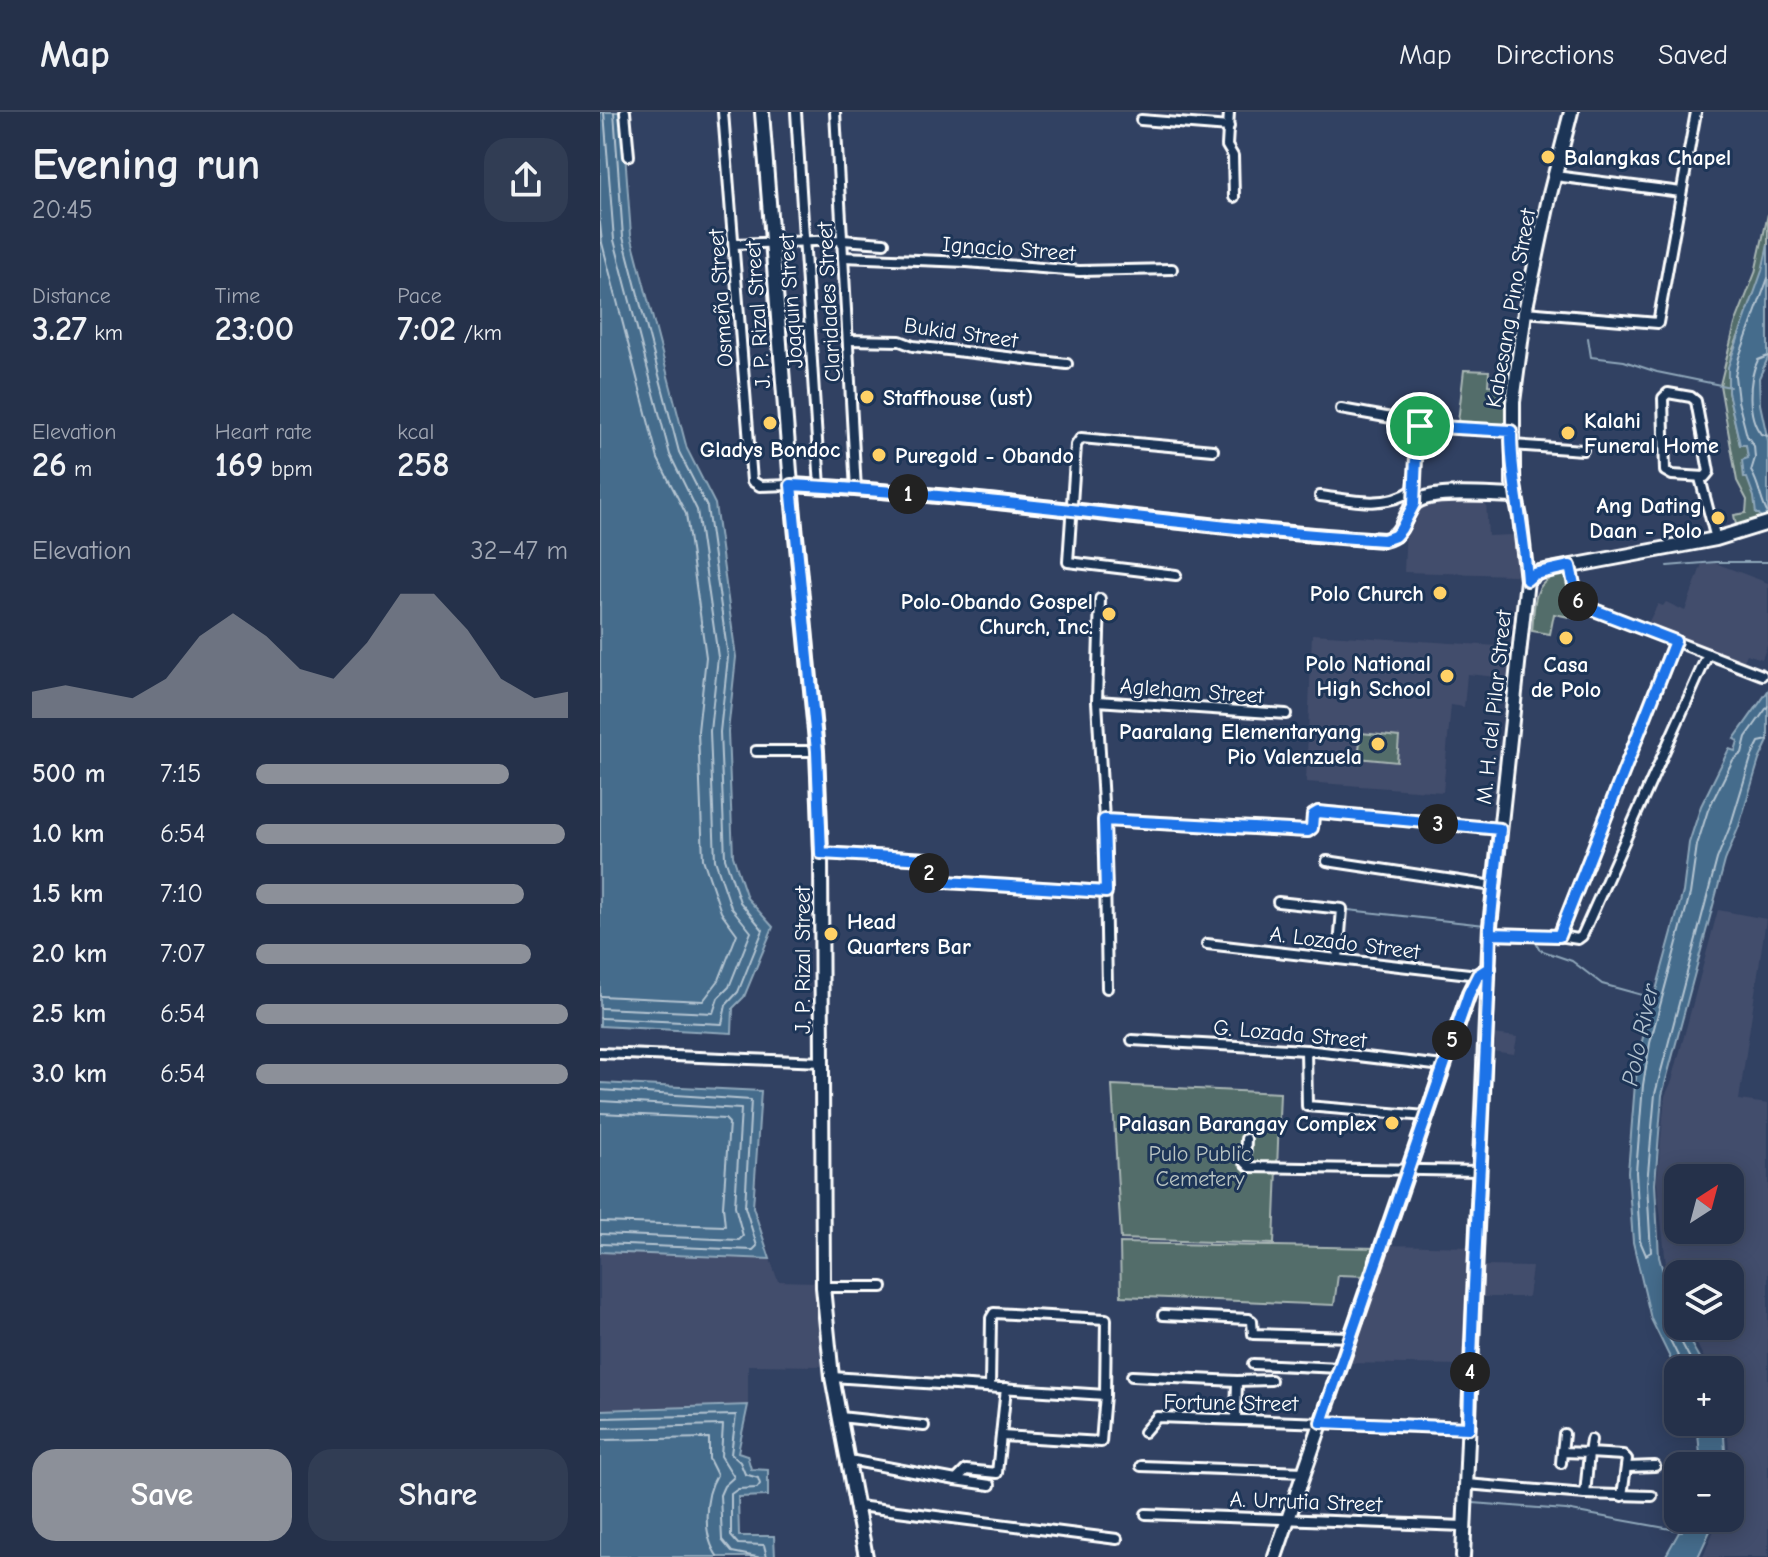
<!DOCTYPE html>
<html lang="en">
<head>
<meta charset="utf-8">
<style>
	:root { --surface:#25314a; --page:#313d54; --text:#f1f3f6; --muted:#a3a9b5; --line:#424c62; --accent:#8c9099 }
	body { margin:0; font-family:"Comic Neue",sans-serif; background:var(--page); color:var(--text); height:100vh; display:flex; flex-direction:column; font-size:30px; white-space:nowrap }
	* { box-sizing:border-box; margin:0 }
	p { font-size:26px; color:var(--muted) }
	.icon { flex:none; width:44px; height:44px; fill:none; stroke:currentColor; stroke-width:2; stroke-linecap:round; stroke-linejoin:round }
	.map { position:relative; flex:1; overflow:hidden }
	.details { display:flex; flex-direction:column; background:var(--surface); width:600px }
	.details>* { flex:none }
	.needle { width:52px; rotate:36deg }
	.tools { position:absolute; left:1064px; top:1052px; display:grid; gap:16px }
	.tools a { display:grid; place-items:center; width:80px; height:80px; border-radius:16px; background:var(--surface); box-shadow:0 4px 20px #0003,0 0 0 2px var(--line); font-size:40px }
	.pin { position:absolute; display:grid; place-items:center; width:68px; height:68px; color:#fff; margin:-34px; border:4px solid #fff; border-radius:50%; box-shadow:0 2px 8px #0007 }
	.km { position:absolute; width:40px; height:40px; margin:-20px; border-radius:50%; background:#222; color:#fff; font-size:22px; line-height:40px; text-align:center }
	.round { display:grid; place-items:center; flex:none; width:84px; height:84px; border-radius:24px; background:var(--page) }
	.overview { display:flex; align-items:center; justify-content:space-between; height:136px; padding:0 32px }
	h1 { font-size:44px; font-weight:600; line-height:60px }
	.stats { display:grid; grid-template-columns:repeat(3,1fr); gap:12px; height:136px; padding:8px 32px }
	.stats div { display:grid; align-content:center }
	.stats b { font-size:34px; font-weight:600 }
	.stats small { font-size:22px; font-weight:400 }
	.stats p { font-size:22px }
	.chart { height:224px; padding:16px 32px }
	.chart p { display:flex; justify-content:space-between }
	.chart svg { width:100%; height:144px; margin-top:8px; fill:var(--accent); opacity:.7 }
	.action { display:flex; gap:16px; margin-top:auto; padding:16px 32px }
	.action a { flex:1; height:92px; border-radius:24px; background:var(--accent); color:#fff; font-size:32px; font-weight:600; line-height:92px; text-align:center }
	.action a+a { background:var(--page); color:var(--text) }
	ul { padding:0 32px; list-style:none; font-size:26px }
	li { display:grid; grid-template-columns:128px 96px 1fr; align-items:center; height:60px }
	li i { height:20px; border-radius:10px; background:var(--accent) }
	header { display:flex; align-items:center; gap:48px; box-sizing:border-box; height:112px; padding:0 40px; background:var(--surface); border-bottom:2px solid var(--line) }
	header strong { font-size:38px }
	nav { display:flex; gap:44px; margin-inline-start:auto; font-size:28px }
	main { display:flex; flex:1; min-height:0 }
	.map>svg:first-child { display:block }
	.built { fill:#434d6c; fill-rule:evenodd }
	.green { fill:#536d6a; stroke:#a9b6b4; stroke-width:2 }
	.water { fill:#446c8c; stroke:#8fa7ba; stroke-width:2 }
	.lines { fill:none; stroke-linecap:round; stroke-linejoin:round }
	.shore { stroke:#b4c4d1; stroke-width:2 }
	.stream { stroke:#8fa7ba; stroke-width:2 }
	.street-casing { stroke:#fff; stroke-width:14 }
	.secondary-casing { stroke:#fff; stroke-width:18 }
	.street { stroke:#1d3557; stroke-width:8 }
	.secondary { stroke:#1d3557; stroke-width:12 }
	.route-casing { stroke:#fff; stroke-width:16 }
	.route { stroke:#1a73e8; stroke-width:10 }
	.poi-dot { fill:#ffd166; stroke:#1d3557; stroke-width:3 }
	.labels { text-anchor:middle; stroke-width:6; stroke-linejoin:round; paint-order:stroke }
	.poi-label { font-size:22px; font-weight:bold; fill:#fff; stroke:#1d3557; text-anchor:end }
	.street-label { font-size:22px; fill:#fff; stroke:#1d3557 }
	.park-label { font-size:22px; fill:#bac5c3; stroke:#1d3557 }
	.water-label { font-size:24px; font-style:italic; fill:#b4c4d1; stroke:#1d3557 }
</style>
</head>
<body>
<header>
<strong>Map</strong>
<nav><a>Map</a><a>Directions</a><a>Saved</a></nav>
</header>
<main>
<section class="details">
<div class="overview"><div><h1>Evening run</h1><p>20:45</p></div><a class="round"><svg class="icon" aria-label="share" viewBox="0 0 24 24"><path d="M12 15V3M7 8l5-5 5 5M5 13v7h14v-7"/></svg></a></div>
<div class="stats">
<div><p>Distance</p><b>3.27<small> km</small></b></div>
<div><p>Time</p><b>23:00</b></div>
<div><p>Pace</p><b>7:02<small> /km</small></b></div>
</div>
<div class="stats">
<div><p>Elevation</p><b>26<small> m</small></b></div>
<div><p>Heart rate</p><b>169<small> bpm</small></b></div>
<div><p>kcal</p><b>258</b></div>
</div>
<div class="chart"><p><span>Elevation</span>32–47 m</p>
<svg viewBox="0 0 160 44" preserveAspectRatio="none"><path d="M0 44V36L10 34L20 36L30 38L40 32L50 19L60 12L70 19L80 29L90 32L100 21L110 6L120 6L130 17L140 32L150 38L160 36V44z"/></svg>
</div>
<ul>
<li><b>500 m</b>7:15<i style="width:81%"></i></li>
<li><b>1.0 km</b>6:54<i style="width:99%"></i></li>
<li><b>1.5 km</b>7:10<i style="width:86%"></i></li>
<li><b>2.0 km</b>7:07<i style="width:88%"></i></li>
<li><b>2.5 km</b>6:54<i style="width:100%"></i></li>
<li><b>3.0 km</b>6:54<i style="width:100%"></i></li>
</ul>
<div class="action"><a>Save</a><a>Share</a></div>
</section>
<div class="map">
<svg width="1168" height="1445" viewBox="0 0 1168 1445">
	<rect width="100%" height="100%" fill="#314162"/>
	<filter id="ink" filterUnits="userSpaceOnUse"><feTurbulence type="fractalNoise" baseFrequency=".0125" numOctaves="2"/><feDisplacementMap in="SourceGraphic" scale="16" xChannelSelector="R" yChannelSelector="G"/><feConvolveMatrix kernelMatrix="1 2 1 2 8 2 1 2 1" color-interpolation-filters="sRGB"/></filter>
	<g filter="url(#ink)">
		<g class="built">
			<polygon points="833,388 886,389 888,424 914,423 917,463 804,460 806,415 820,394"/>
			<polygon points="1115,451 1168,471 1168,531 1162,547 1147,542 1142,553 1046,515 1058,492 1063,494 1066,490 1085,499 1102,452"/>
			<polygon points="712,522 913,535 908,566 867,562 864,595 851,593 843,680 706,670"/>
			<path d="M 1118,798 L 1166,807 L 1139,988 L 1168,992 L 1168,1445 L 1103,1445 L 1119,1406 L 1130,1406 L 1131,1367 L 1127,1310 L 1130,1310 L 1130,1258 L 1110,1258 L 1088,1214 L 1130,1214 L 1130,1162 L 1078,1162 L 1078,1192 L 1066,1152 L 1057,1070 L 1065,984 L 1072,969 ZM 1078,1066 L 1130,1066 L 1130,1118 L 1078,1118 Z"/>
			<polygon points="893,922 917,925 914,942 891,939"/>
			<polygon points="787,1133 871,1135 865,1253 745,1251"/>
			<polygon points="0,1140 170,1147 178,1169 215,1170 221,1254 148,1253 148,1293 0,1298"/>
			<polygon points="884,1154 932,1155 928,1185 883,1185"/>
		</g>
		<g class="green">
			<polygon points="1168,102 1168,133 1164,163 1131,242 1128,280 1140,333 1146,333 1162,408 1136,413 1134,403 1146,401 1147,388 1137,369 1120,273 1135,212 1155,161"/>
			<polygon points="864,258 889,259 888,273 910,275 907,314 858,310"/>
			<path d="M 969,461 L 975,489 L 974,506 L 954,502 L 950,522 L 932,519 C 935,488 932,465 969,461 Z"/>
			<polygon points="761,621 799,625 797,650 758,646"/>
			<polygon points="512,973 680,981 674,1132 521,1127"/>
			<polygon points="520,1131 777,1136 767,1164 738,1163 734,1193 521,1184"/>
		</g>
		<g class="water">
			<polygon points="0,0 22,0 31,123 87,337 115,392 136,545 128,620 133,744 147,786 173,815 144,885 133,896 132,921 0,914"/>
			<polygon points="1168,133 1168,246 1159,266 1160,292 1168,329 1168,416 1159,402 1156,402 1154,385 1147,366 1144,366 1142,348 1148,346 1146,333 1140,333 1128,280 1128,255 1162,159"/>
			<polygon points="1168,579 1168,629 1159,648 1139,714 1125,749 1062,983 1055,1072 1059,1145 1078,1214 1081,1214 1106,1258 1078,1258 1078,1262 1051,1207 1033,1130 1028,1060 1035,972 1042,929 1083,780 1089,731 1101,694 1129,637 1135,639 1138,629 1134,627"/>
			<polygon points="0,971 161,979 153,1095 170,1147 0,1140"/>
			<polygon points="148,1293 138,1340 147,1343 151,1357 168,1358 168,1384 138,1385 139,1424 174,1424 175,1445 0,1445 0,1298"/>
			<polygon points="1097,1310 1123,1310 1126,1354 1101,1354"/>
			<polygon points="1087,1406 1116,1406 1098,1445 1065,1445"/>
		</g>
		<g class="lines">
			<g class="shore">
				<polyline points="0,111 2,131 58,347 86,402 106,545 98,619 103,747 121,800 137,822 119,868 103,889 0,884"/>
				<path d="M 1168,166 L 1139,245 L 1135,264 L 1138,289 L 1147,324 L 1154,334 L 1155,346 L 1151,359 C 1160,373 1160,389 1168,402"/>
				<path d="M 1168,244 L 1158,248 C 1148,267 1147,305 1161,322 L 1168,324"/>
				<polyline points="1168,594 1146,625 1142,641 1133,648 1108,698 1097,733 1090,782 1050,931 1043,973 1036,1060 1040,1129 1046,1143 1051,1140 1047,1072 1055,982 1117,747 1131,712 1151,646 1159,630 1168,628"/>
				<polyline points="0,896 113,901 118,886 129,875 151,820 131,795 115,748 110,619 118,545 97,398 70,343 14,128 4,0"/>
				<polyline points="0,906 122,912 126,893 138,880 163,818 140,790 125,746 120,620 128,545 107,395 79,340 23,125 14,0"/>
				<polyline points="0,978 151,988 145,1095 157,1134 153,1138 0,1132"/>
				<polyline points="0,989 141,997 135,1094 143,1124 139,1128 0,1122"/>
				<polyline points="0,1001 125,1007 129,1011 123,1094 125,1114 0,1110"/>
				<polyline points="1085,1258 1062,1212 1064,1207 1074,1211 1076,1220 1096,1258"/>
				<polyline points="0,1306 136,1303 131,1342 140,1350 145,1362 158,1366 160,1372 157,1376 138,1377 131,1382 131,1424 138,1432 164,1433 167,1445"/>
				<polyline points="0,1316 123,1313 121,1344 134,1365 124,1374 120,1383 122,1428 132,1440 157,1445"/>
				<path d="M 0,1328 L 109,1326 L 109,1347 L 117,1363 C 104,1384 102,1424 118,1445"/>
			</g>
			<g class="stream">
				<polyline points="988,226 991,245 1024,249 1057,260 1130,275"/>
				<polyline points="1067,454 1116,450 1168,450"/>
				<polyline points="748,798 885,813"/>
				<polyline points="929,827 934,827 940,838 972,849 1002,872 1053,886"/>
				<polyline points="873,1391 966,1398 1082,1419"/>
			</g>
			<g class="street-casing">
				<g id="street">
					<polyline points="25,0 29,44"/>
					<polyline points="123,0 152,369 160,374 191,373"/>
					<polyline points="196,0 220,375"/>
					<polyline points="235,0 256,378"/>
					<polyline points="629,0 627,34 633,44 634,85"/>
					<polyline points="541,8 629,15"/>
					<polyline points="955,64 1081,80"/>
					<polyline points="134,132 242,128 284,131"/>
					<polyline points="243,145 367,150 479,159 572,157"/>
					<polyline points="925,200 1058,211 1096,0"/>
					<polyline points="249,228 300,229 313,234 467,252"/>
					<polygon points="1068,281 1091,285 1096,289 1109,360 1105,365 1072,363 1065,359 1063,286"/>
					<polyline points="741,297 814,310 820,314 911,319"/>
					<polyline points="912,333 983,338"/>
					<polyline points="1100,366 1116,427"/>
					<path d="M 720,384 C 752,388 785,397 813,378"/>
					<polyline points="814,392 813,378 820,314"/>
					<polyline points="970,454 977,487 984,494 1162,563"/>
					<polyline points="576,463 468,450 476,333 481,326 613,338"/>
					<polyline points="500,487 497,589 504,708 507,876"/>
					<polyline points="497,589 686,602"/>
					<polyline points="156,639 217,639"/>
					<polyline points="504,708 708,719 712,716 713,703 718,700 900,717"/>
					<polyline points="221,741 327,747 330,769 506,780"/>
					<polyline points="727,749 893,774"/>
					<polyline points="678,790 742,797 738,847"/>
					<polyline points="890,822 959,824 978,827 982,824 1108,542"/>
					<polyline points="959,824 1075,529"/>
					<polyline points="607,832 878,863"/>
					<polyline points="532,928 706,938 843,954"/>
					<polyline points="706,938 707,994 826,1004"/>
					<polyline points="0,941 223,950"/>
					<polyline points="646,1027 645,1050 650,1055 880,1059"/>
					<polyline points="223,1175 282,1175"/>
					<polyline points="563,1203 649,1207 652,1209 653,1222 751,1225"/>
					<polyline points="653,1252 740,1256"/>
					<polyline points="532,1264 637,1269 671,1268"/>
					<polyline points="232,1265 505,1283"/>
					<polyline points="390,1275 391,1206 394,1201 506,1207 505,1283 501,1330 402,1324"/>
					<polyline points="240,1305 324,1314"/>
					<polyline points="636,1306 637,1269"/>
					<polyline points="544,1320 557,1305 869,1316"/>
					<polyline points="991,1328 989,1341 1023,1343 1027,1347 1022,1384"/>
					<polyline points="962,1340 964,1322"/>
					<polyline points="249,1348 356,1368 366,1358 397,1361 406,1276"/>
					<polyline points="961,1351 962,1340 989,1341 985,1382"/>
					<polyline points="541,1354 705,1360"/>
					<polyline points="1027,1355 1055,1354"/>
					<polyline points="356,1368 390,1373"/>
					<polyline points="866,1372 985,1382 1052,1384"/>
					<polyline points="258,1394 517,1427"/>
					<polyline points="546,1402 864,1414"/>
				</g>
			</g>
			<g class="secondary-casing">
				<g id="secondary">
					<polyline points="162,0 191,373 217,639 221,741 223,1175 232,1265 266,1445"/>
					<path d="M 191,373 C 389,383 586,416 784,428 C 804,424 803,403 815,391 C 830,377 893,384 914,384"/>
					<polyline points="927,468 939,460 1116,427 1168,411"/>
					<polyline points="675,1445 869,881 878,863 889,856"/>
					<polyline points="863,1445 890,814 927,468 920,405 913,371 913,290 925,200 949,86 971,0"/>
				</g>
			</g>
			<use href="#street" class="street"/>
			<use href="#secondary" class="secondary"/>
		</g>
	</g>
	<g class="lines" filter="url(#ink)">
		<g class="route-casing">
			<path id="route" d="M 820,314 L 817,320 L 814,392 L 801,417 L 795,424 L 784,428 C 586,416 389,383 191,373 L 217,639 L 221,741 L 327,747 L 330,769 L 506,780 L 504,708 L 708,719 L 712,716 L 713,703 L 718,700 L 900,717 L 890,814 L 889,852 L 889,856 C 884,1009 872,1162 869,1316 L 721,1310 L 869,881 L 878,863 L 889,856 L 890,822 L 959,824 L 1075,529 L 984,494 L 977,487 L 970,454 L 934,462 L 927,468 C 924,417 911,370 911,319 L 820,314"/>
		</g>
		<use href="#route" class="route"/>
	</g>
	<g class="poi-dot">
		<circle cx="948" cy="45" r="8"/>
		<circle cx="267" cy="285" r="8"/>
		<circle cx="170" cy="311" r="8"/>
		<circle cx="968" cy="321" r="8"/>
		<circle cx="279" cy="343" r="8"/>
		<circle cx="1118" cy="406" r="8"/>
		<circle cx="840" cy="481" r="8"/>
		<circle cx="509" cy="502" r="8"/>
		<circle cx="966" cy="526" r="8"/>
		<circle cx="847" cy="564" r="8"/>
		<circle cx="778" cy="632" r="8"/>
		<circle cx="231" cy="822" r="8"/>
		<circle cx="792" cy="1011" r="8"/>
	</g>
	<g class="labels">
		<g class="poi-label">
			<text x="964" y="53" text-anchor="start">Balangkas Chapel</text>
			<text x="283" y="293" text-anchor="start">Staffhouse (ust)</text>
			<text x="984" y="316" text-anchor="start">Kalahi<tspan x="984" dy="25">Funeral Home</tspan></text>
			<text x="170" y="345" text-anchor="middle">Gladys Bondoc</text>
			<text x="295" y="351" text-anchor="start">Puregold - Obando</text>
			<text x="1102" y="401">Ang Dating<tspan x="1102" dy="25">Daan - Polo</tspan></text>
			<text x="824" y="489">Polo Church</text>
			<text x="493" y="497">Polo-Obando Gospel<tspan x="493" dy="25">Church, Inc.</tspan></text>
			<text x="831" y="559">Polo National<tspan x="831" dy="25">High School</tspan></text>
			<text x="966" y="560" text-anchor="middle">Casa<tspan x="966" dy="25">de Polo</tspan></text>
			<text x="762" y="627">Paaralang Elementaryang<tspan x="762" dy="25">Pio Valenzuela</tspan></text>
			<text x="247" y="817" text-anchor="start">Head<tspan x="247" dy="25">Quarters Bar</tspan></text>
			<text x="776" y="1019">Palasan Barangay Complex</text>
		</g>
		<g class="street-label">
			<text transform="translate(409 136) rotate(4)" y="8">Ignacio Street</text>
			<text transform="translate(120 186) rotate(-94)" y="8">Osmeña Street</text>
			<text transform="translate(190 189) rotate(-94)" y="8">Joaquin Street</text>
			<text transform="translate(228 190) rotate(-93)" y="8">Claridades Street</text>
			<text transform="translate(910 196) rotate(-80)" y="8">Kabesang Pino Street</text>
			<text transform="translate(157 203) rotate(-94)" y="8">J. P. Rizal Street</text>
			<text transform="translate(361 220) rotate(8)" y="8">Bukid Street</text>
			<text transform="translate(592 578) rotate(4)" y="8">Agleham Street</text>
			<text transform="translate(893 595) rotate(-84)" y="8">M. H. del Pilar Street</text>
			<text transform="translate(745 830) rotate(7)" y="8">A. Lozado Street</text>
			<text transform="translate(202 848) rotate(-90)" y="8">J. P. Rizal Street</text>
			<text transform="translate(690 921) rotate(5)" y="8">G. Lozada Street</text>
			<text transform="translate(631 1290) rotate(1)" y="8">Fortune Street</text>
			<text transform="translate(706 1389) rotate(2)" y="8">A. Urrutia Street</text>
		</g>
		<g class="park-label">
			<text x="600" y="1049">Pulo Public<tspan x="600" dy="25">Cemetery</tspan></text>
		</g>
		<g class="water-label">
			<text transform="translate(1040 923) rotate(-78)" y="8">Polo River</text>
		</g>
	</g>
</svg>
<div class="tools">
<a><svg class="needle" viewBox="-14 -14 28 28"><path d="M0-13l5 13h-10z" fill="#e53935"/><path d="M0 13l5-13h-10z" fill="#a3a9b5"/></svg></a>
<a><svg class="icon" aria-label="layers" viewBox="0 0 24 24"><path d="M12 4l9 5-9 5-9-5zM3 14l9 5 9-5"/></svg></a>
<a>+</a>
<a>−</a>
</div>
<div class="pin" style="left:820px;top:314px;background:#1e9e55"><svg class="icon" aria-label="arrive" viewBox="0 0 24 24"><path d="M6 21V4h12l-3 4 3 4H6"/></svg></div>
<b class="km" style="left:308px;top:382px">1</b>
<b class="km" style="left:329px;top:761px">2</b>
<b class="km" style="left:838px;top:712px">3</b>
<b class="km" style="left:870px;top:1260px">4</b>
<b class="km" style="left:852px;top:928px">5</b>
<b class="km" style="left:978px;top:489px">6</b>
</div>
</main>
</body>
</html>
